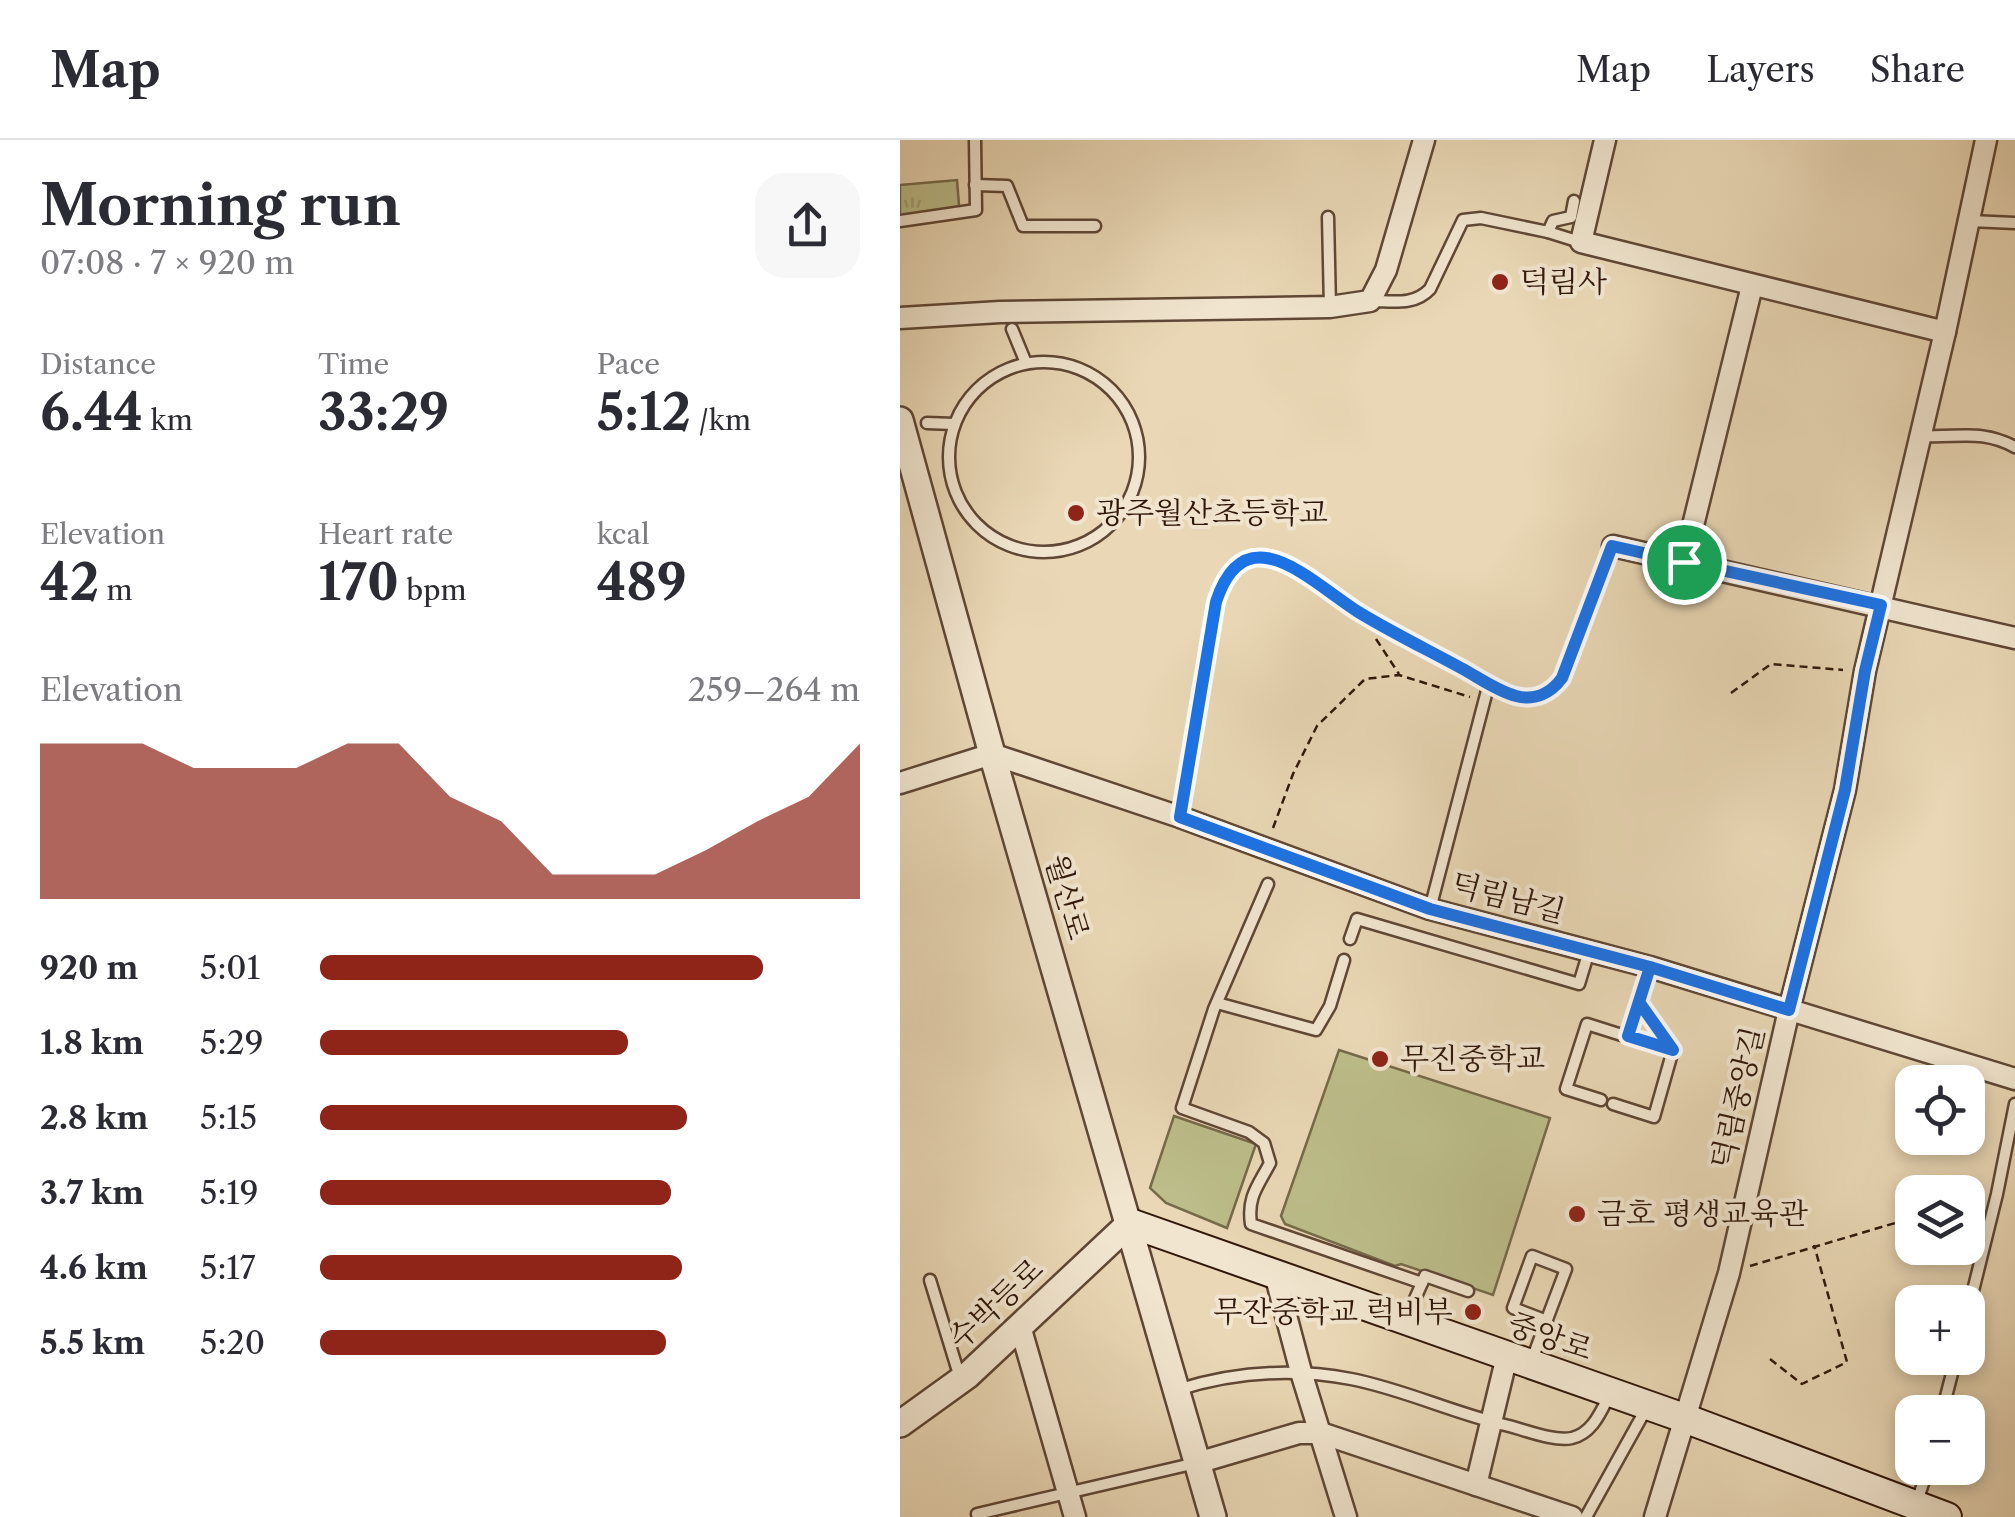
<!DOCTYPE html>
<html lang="en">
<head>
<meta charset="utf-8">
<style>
	:root { --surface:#fff; --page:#f7f7f7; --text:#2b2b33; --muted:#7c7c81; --line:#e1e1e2; --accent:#8f2418 }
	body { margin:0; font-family:"Libre Caslon Text","Noto Serif KR",serif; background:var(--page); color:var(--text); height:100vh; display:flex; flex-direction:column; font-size:38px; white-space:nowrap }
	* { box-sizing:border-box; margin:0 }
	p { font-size:32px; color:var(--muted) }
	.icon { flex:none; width:55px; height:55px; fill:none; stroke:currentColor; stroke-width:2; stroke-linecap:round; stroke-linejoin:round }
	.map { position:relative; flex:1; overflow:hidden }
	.side { display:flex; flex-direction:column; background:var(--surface); width:900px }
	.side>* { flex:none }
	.controls { position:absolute; left:995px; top:925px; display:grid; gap:20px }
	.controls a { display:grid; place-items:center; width:90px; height:90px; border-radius:20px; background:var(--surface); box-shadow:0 5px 15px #0003; font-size:50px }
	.pin { position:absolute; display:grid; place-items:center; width:85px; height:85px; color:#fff; margin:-42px; border:5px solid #fff; border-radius:50%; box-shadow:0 2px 10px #0007 }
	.round { display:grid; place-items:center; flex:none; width:105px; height:105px; border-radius:30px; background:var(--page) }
	.summary { display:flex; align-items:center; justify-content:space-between; height:170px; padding:0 40px }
	h1 { font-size:55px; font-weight:700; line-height:75px }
	.figures { display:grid; grid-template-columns:repeat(3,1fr); gap:15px; height:170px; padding:10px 40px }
	.figures div { display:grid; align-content:center }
	.figures b { font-size:50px; font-weight:700 }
	.figures small { font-size:28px; font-weight:400 }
	.figures p { font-size:28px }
	.chart { height:280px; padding:20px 40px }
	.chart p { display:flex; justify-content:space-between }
	.chart svg { width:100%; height:180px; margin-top:10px; fill:var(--accent); opacity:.7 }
	ul { padding:0 40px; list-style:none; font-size:32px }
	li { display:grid; grid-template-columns:160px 120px 1fr; align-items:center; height:75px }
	li i { height:25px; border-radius:12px; background:var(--accent) }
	header { display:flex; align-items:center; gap:60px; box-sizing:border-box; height:140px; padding:0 50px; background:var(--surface); border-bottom:2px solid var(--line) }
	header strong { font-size:48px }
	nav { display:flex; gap:55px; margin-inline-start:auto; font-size:35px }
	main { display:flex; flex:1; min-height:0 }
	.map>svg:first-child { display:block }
	.grass { fill:url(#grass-tufts); stroke:#766a4a; stroke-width:2.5 }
	.garden { fill:#bcbd8a; stroke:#766a4a; stroke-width:2.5 }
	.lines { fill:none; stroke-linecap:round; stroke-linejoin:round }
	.service-casing { stroke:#5f4735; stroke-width:15 }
	.minor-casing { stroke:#5f4735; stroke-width:25 }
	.tertiary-casing { stroke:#5f4735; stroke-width:30 }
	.secondary-casing { stroke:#31170a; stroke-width:32 }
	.path { stroke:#31170a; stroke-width:2.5; stroke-dasharray:8 5; stroke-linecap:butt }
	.service { stroke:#f1e5cf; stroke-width:10 }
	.minor { stroke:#f1e5cf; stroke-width:20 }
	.tertiary { stroke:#f1e5cf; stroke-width:25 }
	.secondary { stroke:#f1e5cf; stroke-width:28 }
	.route-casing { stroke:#fff; stroke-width:20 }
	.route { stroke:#1a73e8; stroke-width:12 }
	.poi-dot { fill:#8f2418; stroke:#f1e5cf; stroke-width:4 }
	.labels { text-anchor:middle; stroke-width:8; stroke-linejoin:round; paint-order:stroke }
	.poi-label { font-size:30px; fill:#31170a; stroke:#f1e5cf; text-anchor:start }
	.street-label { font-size:30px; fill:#31170a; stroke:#f1e5cf }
</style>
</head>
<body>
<header>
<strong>Map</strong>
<nav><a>Map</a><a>Layers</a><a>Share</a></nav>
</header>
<main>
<section class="side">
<div class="summary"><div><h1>Morning run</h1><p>07:08 · 7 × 920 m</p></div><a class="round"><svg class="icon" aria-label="share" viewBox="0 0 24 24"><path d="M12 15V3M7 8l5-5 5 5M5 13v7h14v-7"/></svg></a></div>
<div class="figures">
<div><p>Distance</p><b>6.44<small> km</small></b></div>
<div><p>Time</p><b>33:29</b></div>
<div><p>Pace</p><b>5:12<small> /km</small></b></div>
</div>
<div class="figures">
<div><p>Elevation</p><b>42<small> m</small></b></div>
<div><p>Heart rate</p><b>170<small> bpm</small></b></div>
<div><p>kcal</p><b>489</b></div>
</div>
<div class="chart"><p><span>Elevation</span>259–264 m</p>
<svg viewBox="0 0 160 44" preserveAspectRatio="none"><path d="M0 44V6L10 6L20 6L30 12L40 12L50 12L60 6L70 6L80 19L90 25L100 38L110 38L120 38L130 32L140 25L150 19L160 6V44z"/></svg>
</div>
<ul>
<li><b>920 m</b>5:01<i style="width:82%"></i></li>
<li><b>1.8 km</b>5:29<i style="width:57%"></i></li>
<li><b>2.8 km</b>5:15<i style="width:68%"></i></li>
<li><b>3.7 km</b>5:19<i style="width:65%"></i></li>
<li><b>4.6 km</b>5:17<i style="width:67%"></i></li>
<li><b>5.5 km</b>5:20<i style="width:64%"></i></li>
</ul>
</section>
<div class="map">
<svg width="1115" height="1377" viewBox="0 0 1115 1377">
	<defs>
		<pattern id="grass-tufts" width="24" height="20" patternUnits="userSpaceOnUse" patternTransform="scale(2.5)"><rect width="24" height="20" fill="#bcbd8a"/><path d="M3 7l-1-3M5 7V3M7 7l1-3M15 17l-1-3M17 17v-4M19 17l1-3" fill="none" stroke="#a2a276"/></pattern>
	</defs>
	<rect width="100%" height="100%" fill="#e9d7b5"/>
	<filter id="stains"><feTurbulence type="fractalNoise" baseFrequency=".002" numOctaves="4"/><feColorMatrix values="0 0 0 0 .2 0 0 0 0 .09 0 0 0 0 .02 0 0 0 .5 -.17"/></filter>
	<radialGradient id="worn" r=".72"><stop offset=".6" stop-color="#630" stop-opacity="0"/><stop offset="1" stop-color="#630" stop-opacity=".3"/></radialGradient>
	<polygon class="grass" points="57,40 60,78 0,82 0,45"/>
	<g class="garden">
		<polygon points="439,910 650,978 593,1155 501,1124 495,1126 385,1084 381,1076"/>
		<polygon points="274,976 356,1004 327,1088 266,1063 250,1048"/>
	</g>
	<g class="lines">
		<g class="service-casing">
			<g id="service">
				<polyline points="75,45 107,46 123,86 195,86"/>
				<polyline points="428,77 430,167"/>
				<polyline points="0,81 76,70 75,0"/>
				<polyline points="1070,81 1115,83"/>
				<polyline points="648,92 680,102"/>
				<path d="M 470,161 C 493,161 514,166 530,149 L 563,80 L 581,78 L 648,92 L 653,81 L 671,77 L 674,61"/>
				<polyline points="112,189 126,223"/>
				<circle cx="144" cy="317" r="95"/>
				<polyline points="27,283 54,284"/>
				<path d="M 1022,296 C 1060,298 1081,289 1115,307"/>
				<path d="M 280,676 L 315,462 C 322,441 335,417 361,417 C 401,418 429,455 461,474 C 502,499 547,520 589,543"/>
				<path d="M 368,744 L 314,869 L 282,968 L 349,992 L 364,1003 L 370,1023 C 358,1046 347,1057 351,1084 L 522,1143 L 506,1179"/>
				<path d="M 530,769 L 589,543 C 616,556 642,567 662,537 L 713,406"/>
				<polyline points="450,799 457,779 679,844 689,811"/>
				<polyline points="739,862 772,909"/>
				<polyline points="317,863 416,890 430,866 444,820"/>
				<polyline points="701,960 666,949 687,884 728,897 749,828"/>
				<polyline points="713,964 754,977 773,910 728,897"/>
				<polyline points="30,1140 57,1228 67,1235"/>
				<polyline points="522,1143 525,1136 568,1151"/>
				<polyline points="1068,1171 1097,1054 1115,964"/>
				<path d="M 631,1223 C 642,1192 654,1161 666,1129 L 632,1116 L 613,1168 L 647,1181"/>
				<path d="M 277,1250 C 334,1232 393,1228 451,1239 C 503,1249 553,1273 605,1285 C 623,1289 653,1302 672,1298 C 693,1293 701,1271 710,1254"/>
				<polyline points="1042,1272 1056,1218"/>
				<polyline points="1016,1365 1028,1328"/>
				<polyline points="77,1374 296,1323"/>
				<polyline points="686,1377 746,1269"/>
			</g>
		</g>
		<g class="minor-casing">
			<g id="minor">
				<polyline points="705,0 681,102 1045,192 1086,0"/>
				<polyline points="0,178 100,172 430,167 470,161 486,130 524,0"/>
				<polyline points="713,406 1115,498"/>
				<polyline points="784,422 852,146"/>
				<polyline points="0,643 92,614 280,677 530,769 750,827 1115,939"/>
				<polyline points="375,1134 401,1232 446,1377"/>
				<polyline points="120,1186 175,1377"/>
				<polyline points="297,1323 399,1293 421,1293 672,1377"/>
				<polyline points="576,1345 607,1216"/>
				<polyline points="755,1377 829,1133 889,870 945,650 965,531 1045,192"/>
			</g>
		</g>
		<g class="tertiary-casing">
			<g id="tertiary">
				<polyline points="0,280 92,614 313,1377"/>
				<polyline points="0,1284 68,1235 230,1083"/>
			</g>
		</g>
		<g class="secondary-casing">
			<polyline id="secondary" points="230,1083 784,1278 1047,1377"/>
		</g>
		<g class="path">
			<polyline points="476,499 499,534"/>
			<polyline points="831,553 871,524 943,530"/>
			<polyline points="373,688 393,634 417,586 465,539 499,535 570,557"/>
			<polyline points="1068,1063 1081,1059"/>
			<polyline points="850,1126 1012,1078"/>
			<polyline points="870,1219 902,1244 947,1222 914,1105"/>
		</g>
		<use href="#service" class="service"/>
		<use href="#minor" class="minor"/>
		<use href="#tertiary" class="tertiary"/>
		<use href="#secondary" class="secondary"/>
	</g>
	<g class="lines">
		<g class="route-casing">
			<path id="route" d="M 784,422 L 712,406 L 662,538 C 651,553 635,561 616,556 C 597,551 578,537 561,528 C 528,510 493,493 460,473 C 414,445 346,370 316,462 L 280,677 L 530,769 L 750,827 L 739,862 L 773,910 L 728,896 L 750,827 L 889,870 L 945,650 L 965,531 L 981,465 L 784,422"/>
		</g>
		<use href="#route" class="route"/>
	</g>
	<g class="poi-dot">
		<circle cx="600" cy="142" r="10"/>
		<circle cx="176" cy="373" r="10"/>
		<circle cx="480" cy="919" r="10"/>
		<circle cx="677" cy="1074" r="10"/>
		<circle cx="573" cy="1172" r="10"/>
	</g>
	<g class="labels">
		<g class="poi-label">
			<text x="620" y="152">덕림사</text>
			<text x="196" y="383">광주월산초등학교</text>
			<text x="500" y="929">무진중학교</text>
			<text x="697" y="1084">금호 평생교육관</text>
			<text x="553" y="1182" text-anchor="end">무잔중학교 럭비부</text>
		</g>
		<g class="street-label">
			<text transform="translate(167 757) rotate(74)" y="10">월산로</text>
			<text transform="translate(608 758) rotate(15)" y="10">덕림남길</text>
			<text transform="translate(838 958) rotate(-77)" y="10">덕림중앙길</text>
			<text transform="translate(96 1164) rotate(-43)" y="10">수박등로</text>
			<text transform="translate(650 1197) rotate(19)" y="10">중앙로</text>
		</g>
	</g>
	<rect width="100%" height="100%" filter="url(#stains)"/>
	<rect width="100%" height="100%" fill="url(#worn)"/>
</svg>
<div class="controls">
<a><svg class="icon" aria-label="locate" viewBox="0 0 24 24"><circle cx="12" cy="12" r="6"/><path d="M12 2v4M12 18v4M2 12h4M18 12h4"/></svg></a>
<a><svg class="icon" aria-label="layers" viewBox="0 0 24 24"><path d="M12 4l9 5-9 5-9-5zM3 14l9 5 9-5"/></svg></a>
<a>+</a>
<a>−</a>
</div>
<div class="pin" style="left:784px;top:422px;background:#1e9e55"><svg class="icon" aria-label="arrive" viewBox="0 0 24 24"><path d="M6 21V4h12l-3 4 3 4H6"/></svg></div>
</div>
</main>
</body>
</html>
